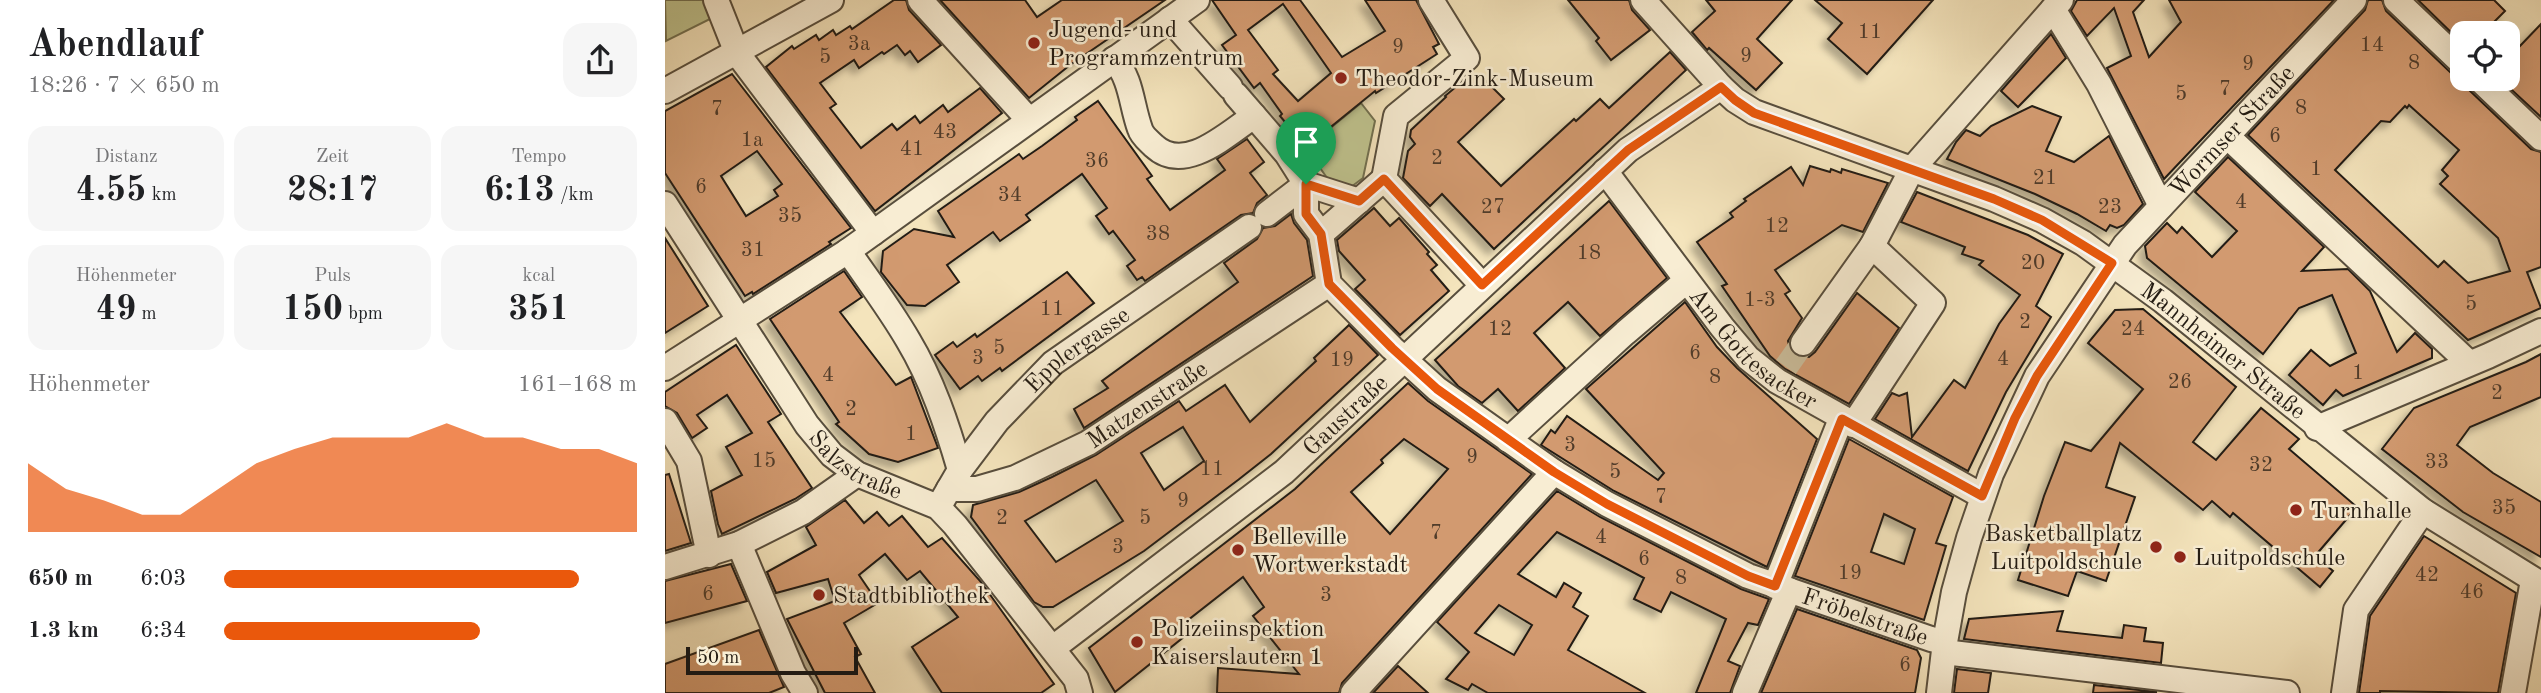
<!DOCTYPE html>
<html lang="de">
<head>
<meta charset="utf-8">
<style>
	:root { --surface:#fff; --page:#f6f6f6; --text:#202124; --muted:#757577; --accent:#ea580c }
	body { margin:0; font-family:"Old Standard TT",serif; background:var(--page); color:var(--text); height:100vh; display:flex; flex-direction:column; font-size:26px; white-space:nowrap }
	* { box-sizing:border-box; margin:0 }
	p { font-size:23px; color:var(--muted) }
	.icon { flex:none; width:38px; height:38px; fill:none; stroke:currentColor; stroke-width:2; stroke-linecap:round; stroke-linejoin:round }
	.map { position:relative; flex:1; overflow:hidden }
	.sheet { display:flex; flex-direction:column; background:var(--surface); width:665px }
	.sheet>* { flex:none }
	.tools { position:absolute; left:1785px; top:21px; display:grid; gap:14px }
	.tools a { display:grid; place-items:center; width:70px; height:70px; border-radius:14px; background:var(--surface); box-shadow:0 7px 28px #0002; font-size:35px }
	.scale { position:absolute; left:21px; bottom:18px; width:172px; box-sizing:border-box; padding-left:7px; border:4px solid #241c13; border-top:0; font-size:19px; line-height:24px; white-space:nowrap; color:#241c13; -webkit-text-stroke:5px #f8edd3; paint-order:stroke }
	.pin { position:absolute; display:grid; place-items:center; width:60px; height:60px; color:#fff; margin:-72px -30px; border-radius:50% 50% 50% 0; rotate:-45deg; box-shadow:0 0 7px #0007 }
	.pin .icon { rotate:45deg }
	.round { display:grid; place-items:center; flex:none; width:74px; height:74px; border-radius:21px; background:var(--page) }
	.headline { display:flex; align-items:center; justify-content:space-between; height:119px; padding:0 28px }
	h1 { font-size:38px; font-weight:800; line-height:52px }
	.metrics { display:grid; grid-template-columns:repeat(3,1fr); gap:10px; height:119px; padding:7px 28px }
	.metrics div { display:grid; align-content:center; border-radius:18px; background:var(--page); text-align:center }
	.metrics b { font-size:35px; font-weight:800 }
	.metrics small { font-size:19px; font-weight:400 }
	.metrics p { font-size:19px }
	.chart { height:196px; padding:14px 28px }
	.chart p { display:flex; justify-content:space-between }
	.chart svg { width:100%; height:126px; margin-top:7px; fill:var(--accent); opacity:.7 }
	ul { padding:0 28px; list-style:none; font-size:23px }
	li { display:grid; grid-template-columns:112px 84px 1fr; align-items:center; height:52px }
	li i { height:18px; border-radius:9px; background:var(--accent) }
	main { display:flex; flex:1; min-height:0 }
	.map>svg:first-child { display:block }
	.green { fill:#bfc38e; stroke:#727050; stroke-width:2 }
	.building { fill:#d29a6f; stroke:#241c13; stroke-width:2; fill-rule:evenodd; filter:url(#shadow) }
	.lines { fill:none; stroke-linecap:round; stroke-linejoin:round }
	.street-tunnel { stroke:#cabc9a; stroke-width:24; stroke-dasharray:24 12; stroke-linecap:butt }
	.street-casing { stroke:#584e3d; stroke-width:28 }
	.street { stroke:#f8edd3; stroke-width:24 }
	.route-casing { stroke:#fff; stroke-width:14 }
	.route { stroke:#ea580c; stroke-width:9 }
	.poi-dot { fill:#8f2418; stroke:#f8edd3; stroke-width:2.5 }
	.labels { text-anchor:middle; stroke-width:5; stroke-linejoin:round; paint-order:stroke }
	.number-label { font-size:21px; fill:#503c2a }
	.poi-label { font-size:24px; fill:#241c13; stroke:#f8edd3; text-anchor:start }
	.street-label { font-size:24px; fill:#241c13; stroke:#f8edd3 }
</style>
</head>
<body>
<main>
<section class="sheet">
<div class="headline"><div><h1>Abendlauf</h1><p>18:26 · 7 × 650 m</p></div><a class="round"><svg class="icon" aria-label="share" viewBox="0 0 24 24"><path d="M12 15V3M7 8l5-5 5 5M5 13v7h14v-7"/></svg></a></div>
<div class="metrics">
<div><p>Distanz</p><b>4.55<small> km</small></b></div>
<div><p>Zeit</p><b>28:17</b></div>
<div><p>Tempo</p><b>6:13<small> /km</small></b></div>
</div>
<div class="metrics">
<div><p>Höhenmeter</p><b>49<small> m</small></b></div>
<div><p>Puls</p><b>150<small> bpm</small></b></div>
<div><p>kcal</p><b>351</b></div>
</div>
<div class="chart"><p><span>Höhenmeter</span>161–168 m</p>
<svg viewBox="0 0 160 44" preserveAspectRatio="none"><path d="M0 44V20L10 29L20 33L30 38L40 38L50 29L60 20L70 15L80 11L90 11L100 11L110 6L120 11L130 11L140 15L150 15L160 20V44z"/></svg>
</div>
<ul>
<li><b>650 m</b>6:03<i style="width:86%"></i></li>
<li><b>1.3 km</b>6:34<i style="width:62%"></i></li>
</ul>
</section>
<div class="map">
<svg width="1876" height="693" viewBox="0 0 1876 693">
	<defs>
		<filter id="shadow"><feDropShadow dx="-6" dy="6" stdDeviation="3.5" flood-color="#0004"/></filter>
	</defs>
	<rect width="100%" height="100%" fill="#f4e4bc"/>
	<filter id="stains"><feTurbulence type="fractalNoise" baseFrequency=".00286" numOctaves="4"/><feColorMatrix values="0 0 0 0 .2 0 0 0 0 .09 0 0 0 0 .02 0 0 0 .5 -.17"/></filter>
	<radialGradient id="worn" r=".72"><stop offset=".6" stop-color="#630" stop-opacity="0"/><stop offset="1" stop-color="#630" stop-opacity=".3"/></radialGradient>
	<g class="green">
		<polygon points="0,0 42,0 49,17 1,41"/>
		<polygon points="696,103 710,121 698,178 686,187 665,182 641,148"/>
	</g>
	<g class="building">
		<polygon points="229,0 241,0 244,10 276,45 253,62 245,51 240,55 232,45 219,54 217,52 194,68 189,60 155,83 171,104 165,108 196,148 227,124 232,130 250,116 255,123 278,105 283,112 315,88 337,113 210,211 101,67 127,46 129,49 151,35 154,40 168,30 171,35 185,26 187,29"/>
		<polygon points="275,0 360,0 372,17 397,0 500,0 405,65 364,98"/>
		<path d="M 547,0 L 635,0 L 677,57 L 720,31 L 700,0 L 751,0 L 774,44 L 768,47 L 772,54 L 711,93 L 710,91 L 641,147 L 615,116 L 617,114 L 595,83 L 589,88 L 557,45 L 571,35 ZM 618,4 L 666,73 L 633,101 L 608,74 L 613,70 L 583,30 Z"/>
		<polygon points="903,0 964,0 967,10 985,30 946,60 931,41 934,38"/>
		<polygon points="1041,0 1127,0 1092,39 1117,63 1091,90 1044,48 1042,50 1027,32 1050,11"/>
		<polygon points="1150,0 1268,0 1202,74 1163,39 1177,23"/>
		<polygon points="1412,0 1479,0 1468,12 1484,57 1516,22 1504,0 1669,0 1499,179 1442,68 1466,56 1449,8 1422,36 1406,11"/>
		<path d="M 1703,0 L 1717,0 L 1721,11 L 1787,74 L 1800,79 L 1804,90 L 1866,149 L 1876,152 L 1876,267 L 1862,272 L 1876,308 L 1803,340 L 1583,135 L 1700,10 ZM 1744,105 L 1794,150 L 1777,170 L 1783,176 L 1775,184 L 1833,238 L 1845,271 L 1803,283 L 1779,261 L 1773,267 L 1670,170 L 1716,121 L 1725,122 L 1740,106 L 1742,108 Z"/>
		<polygon points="1753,0 1829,0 1840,11 1828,23 1839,33 1797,33 1797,43"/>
		<polygon points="1876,24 1876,117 1835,79 1843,79 1843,37 1854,47"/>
		<polygon points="1386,34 1401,58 1353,107 1336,91"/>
		<polygon points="1005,52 1021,70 829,249 777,194 765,206 738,178 743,151 750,144 745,137 746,130 781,97 780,96 804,76 816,76 839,99 793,142 836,186 909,119 911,121 935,99 944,108"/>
		<path d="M 67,74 L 186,228 L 164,242 L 166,244 L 88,294 L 87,292 L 80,296 L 0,173 L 0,111 ZM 92,151 L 117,184 L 109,190 L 113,196 L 81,216 L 56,176 Z"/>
		<polygon points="433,101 487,176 482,179 505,210 560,170 552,159 582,139 599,162 585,173 602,195 592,203 588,213 576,215 480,281 477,277 472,280 462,266 470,260 448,231 444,234 431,216 442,208 417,174 361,215 365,220 335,241 328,232 282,265 294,282 260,306 242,305 216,272 218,251 249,229 289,237 273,211 354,154 358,159 377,146 412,120 410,117"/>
		<polygon points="1367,106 1396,117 1381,151 1409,162 1444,136 1478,204 1459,225 1452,228 1445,225 1441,231 1412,214 1370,194 1282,159 1291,142 1301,130 1315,136 1326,126"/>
		<polygon points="1563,157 1659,247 1637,271 1683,269 1705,291 1732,352 1750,333 1767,349 1767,358 1678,396 1671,390 1658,405 1624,375 1646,350 1665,366 1691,353 1667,295 1634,308 1598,354 1482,258 1480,246 1502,223 1512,233 1517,227 1547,257 1572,231 1530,192"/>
		<polygon points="1145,166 1165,172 1166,169 1176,173 1177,169 1223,183 1198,232 1177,225 1110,270 1125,291 1120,294 1137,318 1123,341 1125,350 1130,355 1144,357 1150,352 1192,293 1234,328 1184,404 1120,369 1105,356 1057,286 1062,284 1032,242 1068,217 1065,213 1081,201 1079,199 1126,167 1138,185"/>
		<polygon points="1252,192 1363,235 1398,254 1371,306 1386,317 1341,392 1303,471 1210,419 1227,393 1234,396 1242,393 1247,437 1289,380 1300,388 1334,324 1355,295 1314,265 1318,261 1297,254 1300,247 1236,222"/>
		<polygon points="944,201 1002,278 935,336 903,302 869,333 900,368 853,411 833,389 817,403 793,386 770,360"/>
		<polygon points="709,208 725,226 734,218 764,252 762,254 772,265 766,270 784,291 735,335 690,289 700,280 674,251 672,240"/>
		<polygon points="626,214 629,223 642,240 648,276 419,428 409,409 443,388 437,381 573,282 559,263 592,239 598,228 610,226"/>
		<polygon points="0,238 43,306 0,333"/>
		<polygon points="179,271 197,297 175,312 231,385 246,377 273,448 233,462 204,454 171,424 174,422 105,319"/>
		<polygon points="402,272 429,303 337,371 335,368 317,381 313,376 295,389 270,355 288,342 292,347 310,334 312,337"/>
		<polygon points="1020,302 1052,347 1072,368 1152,439 1102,567 949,491 876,445 886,430 890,433 902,416 993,480 999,473 921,389"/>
		<polygon points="1478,309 1571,387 1528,442 1551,460 1596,408 1634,439 1624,449 1692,507 1650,556 1668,571 1655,587 1568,513 1565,517 1547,501 1538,510 1455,443 1441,487 1470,497 1441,581 1412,571 1403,596 1353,580 1379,496 1400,442 1426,451 1478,389 1423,343 1450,310"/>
		<path d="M 684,325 L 713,355 L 606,454 L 573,480 L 479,551 L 388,607 L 378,607 L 369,602 L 306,517 L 308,505 L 354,492 L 387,477 L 431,455 L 514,401 L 521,411 L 560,385 L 585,422 L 651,361 L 649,358 ZM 518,427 L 539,461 L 499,490 L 476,453 ZM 431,480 L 458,521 L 391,562 L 360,521 Z"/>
		<polygon points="71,345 116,414 103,422 147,488 130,499 57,534 53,524 46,491 77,475 61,447 87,433 62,395 32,415 42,428 27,438 12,413 0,406 0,392"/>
		<polygon points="1876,354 1876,397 1805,427 1792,445 1828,473 1876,502 1876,557 1798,512 1717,449 1749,408 1861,362"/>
		<path d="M 743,383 L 763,401 L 867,474 L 677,683 L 674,693 L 552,693 L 553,668 L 634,674 L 588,616 L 599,607 L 578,577 L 513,628 L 520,636 L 450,692 L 424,648 L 630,489 ZM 739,439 L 783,469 L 725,534 L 686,492 L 718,463 L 716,460 Z"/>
		<path d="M 1184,439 L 1288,497 L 1271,543 L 1281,546 L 1259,620 L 1130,576 ZM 1219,514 L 1250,529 L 1239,564 L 1206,552 Z"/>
		<polygon points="4,474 26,543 0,551 0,475"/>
		<path d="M 892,491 L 935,517 L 1076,589 L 1104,599 L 1093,625 L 1083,623 L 1063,661 L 1075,666 L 1065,693 L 1031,693 L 1061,619 L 1006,592 L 996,612 L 969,599 L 979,578 L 892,532 L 853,574 L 891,597 L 899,583 L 916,593 L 908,607 L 923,616 L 903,650 L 980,693 L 823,693 L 807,684 L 803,690 L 781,679 L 804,652 L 772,622 ZM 834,605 L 867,625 L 849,655 L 810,633 Z"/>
		<polygon points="180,500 199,523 212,512 224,526 237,516 263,547 277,538 316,582 389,684 376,693 277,693 247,647 293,617 255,571 242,580 220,554 194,575 213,603 179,623 196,654 190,657 210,693 160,693 122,619 170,601 163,579 111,593 102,572 151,545 141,527"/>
		<polygon points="1759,536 1851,593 1833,693 1715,691 1715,693 1694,693 1705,616"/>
		<polygon points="66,564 82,601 0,623 0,581"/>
		<polygon points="1132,609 1252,650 1256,658 1250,693 1096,693"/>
		<polygon points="1398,611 1392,631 1457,638 1459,625 1481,628 1479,641 1498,643 1496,663 1299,639 1304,619"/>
		<polygon points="94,630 119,687 104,693 0,693 0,664"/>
		<polygon points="733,666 763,693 708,693"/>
		<polygon points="1292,669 1326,673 1323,693 1289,693"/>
		<polygon points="1429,685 1492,692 1428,693"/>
	</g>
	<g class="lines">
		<polyline class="street-tunnel" points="1121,367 1138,343"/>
		<g class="street-casing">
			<g id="street">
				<polyline points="51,0 72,53 208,233"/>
				<polyline points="255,0 364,120"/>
				<polyline points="766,0 802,58 731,116 719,179 817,285"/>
				<path id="s1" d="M 978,0 L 1056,87 L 1070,100 L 1089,112 L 1329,199 L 1377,220 L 1418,243 L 1498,301 L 1758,511 L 1876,584"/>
				<polyline points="1731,0 1797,63"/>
				<polyline points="1388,9 1434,84 1496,206"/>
				<polyline points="505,19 565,87"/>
				<path d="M 449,59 C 467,80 466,104 475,129 C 477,136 484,141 489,146 C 520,175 563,133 589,116"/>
				<polyline points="1814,79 1876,138"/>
				<polyline points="0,91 166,0"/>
				<polyline points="571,95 622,154 641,184"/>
				<polyline points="1562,136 1804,363"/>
				<path id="s2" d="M 940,171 L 1057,327 L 1083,358 L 1112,381 L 1317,496"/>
				<path id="s3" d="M 641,184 L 641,214 L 656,234 L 664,284 L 727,348 L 772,389 L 889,472 L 942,504 L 1083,576 L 1266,639 L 1280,642"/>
				<polyline points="641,184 694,201"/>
				<path id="s4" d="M 0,204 L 142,425 L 167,455 L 192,474 L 273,507 L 290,525 L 411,679 L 415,693"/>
				<polyline points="602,214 641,184"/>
				<polyline points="656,234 719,179"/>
				<path d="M 183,251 C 203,280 225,309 243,340 C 267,380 282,425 295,470"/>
				<polyline points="1138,343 1207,246 1247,169 1396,0"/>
				<polyline points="0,368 183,251 532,0"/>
				<polyline points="0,421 24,461 44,555"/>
				<polyline points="1188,425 1268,303 1207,246"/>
				<polyline points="1652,428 1823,356 1876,331"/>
				<polyline points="843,440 960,333 1021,281"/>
				<path id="s5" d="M 284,489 L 312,489 L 350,478 L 423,443 L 664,284"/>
				<path id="s6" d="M 277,501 L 295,470 L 332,421 L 388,363 L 584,227"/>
				<polyline points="74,544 128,673 140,693"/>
				<polyline points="0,567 74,544 138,512 192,474"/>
				<polyline points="1110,586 1176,419"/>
				<path id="s7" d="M 388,648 L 619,472 L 963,150 L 1056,87"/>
				<polyline points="1279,652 1622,693"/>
				<polyline points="688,693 889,472"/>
				<polyline points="1080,693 1124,590"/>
				<path id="s8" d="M 1274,693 L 1280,642 L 1289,592 L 1304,538 L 1326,474 L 1372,376 L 1460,245 L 1689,0"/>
				<polyline points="1679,693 1691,610 1758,511"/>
				<polyline points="1848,693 1868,580"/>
			</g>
		</g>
		<use href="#street" class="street"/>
	</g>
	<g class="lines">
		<g class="route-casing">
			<polygon id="route" points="1056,87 1070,100 1089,113 1329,199 1377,220 1447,263 1372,376 1350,418 1317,496 1177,419 1110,586 1083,576 942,504 889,472 772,389 727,348 664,284 656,234 641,214 641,184 694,201 719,179 817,285 963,150"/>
		</g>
		<use href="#route" class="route"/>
	</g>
	<g class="poi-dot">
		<circle cx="369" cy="43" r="7"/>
		<circle cx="676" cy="78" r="7"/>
		<circle cx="1631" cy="510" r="7"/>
		<circle cx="1491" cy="547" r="7"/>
		<circle cx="573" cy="550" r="7"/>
		<circle cx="1515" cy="557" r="7"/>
		<circle cx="154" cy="595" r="7"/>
		<circle cx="472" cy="642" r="7"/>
	</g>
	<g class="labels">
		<g class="number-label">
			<text x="1205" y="38">11</text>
			<text x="194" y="50">3a</text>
			<text x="1707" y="51">14</text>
			<text x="733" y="53">9</text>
			<text x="1081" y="62">9</text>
			<text x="160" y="63">5</text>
			<text x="1749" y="69">8</text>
			<text x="1583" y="70">9</text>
			<text x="1560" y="95">7</text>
			<text x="1516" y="100">5</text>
			<text x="1636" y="114">8</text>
			<text x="52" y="115">7</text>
			<text x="280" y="138">43</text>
			<text x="1610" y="142">6</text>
			<text x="87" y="146">1a</text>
			<text x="247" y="155">41</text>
			<text x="772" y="164">2</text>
			<text x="432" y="167">36</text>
			<text x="1651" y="175">1</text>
			<text x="1380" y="184">21</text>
			<text x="36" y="193">6</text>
			<text x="345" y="201">34</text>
			<text x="1576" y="208">4</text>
			<text x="828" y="213">27</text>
			<text x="1445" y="213">23</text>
			<text x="125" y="222">35</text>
			<text x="1112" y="232">12</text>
			<text x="493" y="240">38</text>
			<text x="88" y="256">31</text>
			<text x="924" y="259">18</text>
			<text x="1368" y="269">20</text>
			<text x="1095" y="306">1-3</text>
			<text x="1806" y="310">5</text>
			<text x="387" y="315">11</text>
			<text x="1360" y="328">2</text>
			<text x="835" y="335">12</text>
			<text x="1468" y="335">24</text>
			<text x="334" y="354">5</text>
			<text x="1030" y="359">6</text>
			<text x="313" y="364">3</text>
			<text x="1338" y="365">4</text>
			<text x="677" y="366">19</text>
			<text x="1693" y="379">1</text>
			<text x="163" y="381">4</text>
			<text x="1050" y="383">8</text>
			<text x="1515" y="388">26</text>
			<text x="1832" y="399">2</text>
			<text x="186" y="415">2</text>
			<text x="246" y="440">1</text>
			<text x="905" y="451">3</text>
			<text x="807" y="463">9</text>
			<text x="99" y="467">15</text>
			<text x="1772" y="468">33</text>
			<text x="1596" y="471">32</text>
			<text x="547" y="475">11</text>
			<text x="950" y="478">5</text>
			<text x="996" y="503">7</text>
			<text x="518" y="507">9</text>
			<text x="1839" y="514">35</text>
			<text x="337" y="524">2</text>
			<text x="480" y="524">5</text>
			<text x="771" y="539">7</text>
			<text x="936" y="543">4</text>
			<text x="453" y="553">3</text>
			<text x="979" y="565">6</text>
			<text x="1185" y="579">19</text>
			<text x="1762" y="581">42</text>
			<text x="1016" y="584">8</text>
			<text x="1807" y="598">46</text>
			<text x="43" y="600">6</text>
			<text x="661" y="601">3</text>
			<text x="1240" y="671">6</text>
		</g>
		<g class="poi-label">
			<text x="383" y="37">Jugend- und<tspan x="383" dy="28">Programmzentrum</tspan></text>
			<text x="690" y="86">Theodor-Zink-Museum</text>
			<text x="1645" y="518">Turnhalle</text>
			<text x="1477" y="541" text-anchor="end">Basketballplatz<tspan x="1477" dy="28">Luitpoldschule</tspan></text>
			<text x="587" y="544">Belleville<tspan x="587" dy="28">Wortwerkstadt</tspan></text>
			<text x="1529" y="565">Luitpoldschule</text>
			<text x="168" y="603">Stadtbibliothek</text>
			<text x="486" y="636">Polizeiinspektion<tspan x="486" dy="28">Kaiserslautern 1</tspan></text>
		</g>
		<g class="street-label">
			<text dy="8" stroke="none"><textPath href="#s8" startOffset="648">Wormser Straße</textPath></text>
			<text dy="8" stroke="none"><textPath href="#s2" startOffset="233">Am Gottesacker</textPath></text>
			<text dy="8" stroke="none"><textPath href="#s6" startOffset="205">Epplergasse</textPath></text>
			<text dy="8" stroke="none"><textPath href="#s1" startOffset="690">Mannheimer Straße</textPath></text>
			<text dy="8" stroke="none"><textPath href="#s5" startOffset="219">Matzenstraße</textPath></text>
			<text dy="8" stroke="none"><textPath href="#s7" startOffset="374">Gaustraße</textPath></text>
			<text dy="8" stroke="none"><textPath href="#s4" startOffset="327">Salzstraße</textPath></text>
			<text dy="8" stroke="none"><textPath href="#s3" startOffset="744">Fröbelstraße</textPath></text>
		</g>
	</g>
	<rect width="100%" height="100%" filter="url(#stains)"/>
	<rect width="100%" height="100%" fill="url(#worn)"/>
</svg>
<div class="tools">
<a><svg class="icon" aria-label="locate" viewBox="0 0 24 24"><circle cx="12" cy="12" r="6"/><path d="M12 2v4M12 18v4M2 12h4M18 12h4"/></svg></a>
</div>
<div class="scale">50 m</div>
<div class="pin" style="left:641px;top:184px;background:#1e9e55"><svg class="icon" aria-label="arrive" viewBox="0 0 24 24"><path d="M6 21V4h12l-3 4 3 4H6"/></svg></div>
</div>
</main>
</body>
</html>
